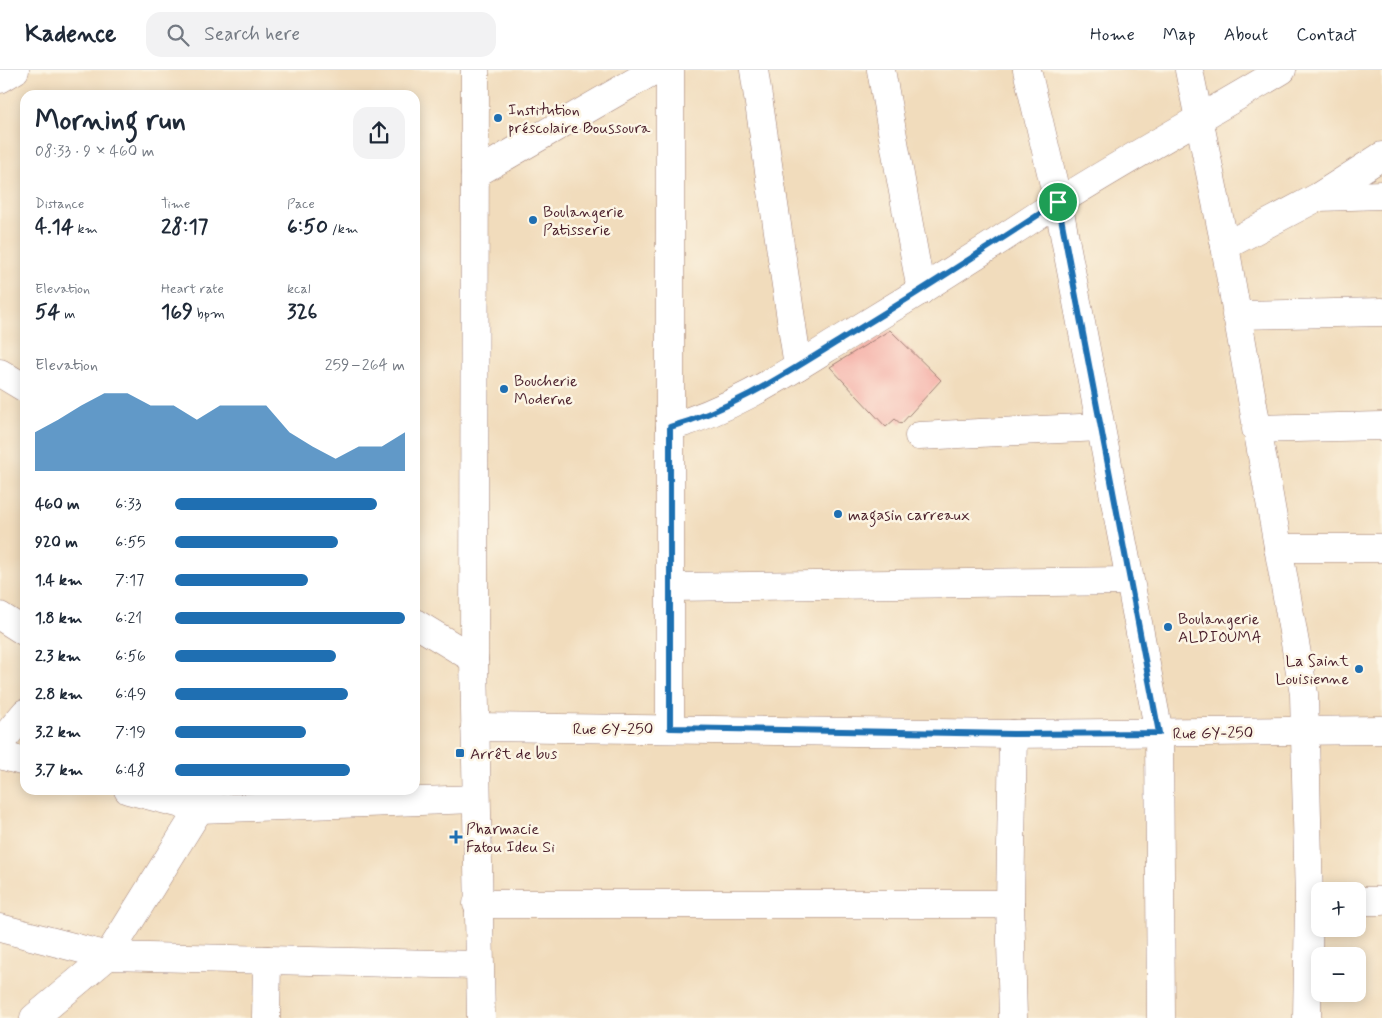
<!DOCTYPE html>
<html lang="en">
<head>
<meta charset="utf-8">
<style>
	:root { --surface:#fff; --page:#f2f2f3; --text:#1f2937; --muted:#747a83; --line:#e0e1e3; --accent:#1f6fb2 }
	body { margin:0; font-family:Mynerve,sans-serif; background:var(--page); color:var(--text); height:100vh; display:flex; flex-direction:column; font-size:19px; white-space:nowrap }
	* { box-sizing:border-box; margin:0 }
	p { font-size:16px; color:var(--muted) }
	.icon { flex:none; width:28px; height:28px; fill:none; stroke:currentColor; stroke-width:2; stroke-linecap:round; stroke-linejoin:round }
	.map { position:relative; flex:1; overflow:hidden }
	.panel { position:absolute; left:20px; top:20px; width:400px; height:705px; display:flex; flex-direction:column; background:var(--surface); border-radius:15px; box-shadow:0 2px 12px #0003 }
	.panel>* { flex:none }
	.controls { position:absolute; left:1311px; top:812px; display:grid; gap:10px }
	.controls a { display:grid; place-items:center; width:55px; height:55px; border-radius:10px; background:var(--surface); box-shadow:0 2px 12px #0003; font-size:25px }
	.pin { position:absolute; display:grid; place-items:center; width:42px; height:42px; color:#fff; margin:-21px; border:2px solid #fff; border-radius:50%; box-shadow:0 1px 5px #0007 }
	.round { display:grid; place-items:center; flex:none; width:52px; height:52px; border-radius:15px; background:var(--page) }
	.headline { display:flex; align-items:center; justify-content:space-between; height:85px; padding:0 15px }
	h1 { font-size:28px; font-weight:700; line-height:38px }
	.stats { display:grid; grid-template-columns:repeat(3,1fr); gap:8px; height:85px; padding:5px 15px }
	.stats div { display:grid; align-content:center }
	.stats b { font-size:21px; font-weight:700 }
	.stats small { font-size:14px; font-weight:400 }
	.stats p { font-size:14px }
	.chart { height:140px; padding:10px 15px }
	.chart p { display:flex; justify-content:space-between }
	.chart svg { width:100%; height:90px; margin-top:5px; fill:var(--accent); opacity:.7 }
	ul { padding:0 15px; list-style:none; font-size:16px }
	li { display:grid; grid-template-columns:80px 60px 1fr; align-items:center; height:38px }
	li i { height:12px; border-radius:6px; background:var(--accent) }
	header { display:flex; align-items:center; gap:30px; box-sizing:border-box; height:70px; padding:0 25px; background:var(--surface); border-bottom:1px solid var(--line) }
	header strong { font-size:24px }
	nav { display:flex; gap:28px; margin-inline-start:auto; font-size:18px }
	.search { width:350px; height:45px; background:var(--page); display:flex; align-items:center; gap:12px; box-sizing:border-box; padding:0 18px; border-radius:15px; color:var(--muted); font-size:19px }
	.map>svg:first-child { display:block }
	.building { fill:#f4a7a0 }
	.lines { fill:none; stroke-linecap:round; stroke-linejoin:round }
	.minor-casing { stroke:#9e7e74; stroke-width:29 }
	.minor { stroke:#fff; stroke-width:28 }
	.route-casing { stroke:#fff; stroke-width:10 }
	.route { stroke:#1f6fb2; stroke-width:6 }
	.poi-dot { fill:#1f6fb2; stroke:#fcf5e5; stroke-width:2 }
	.labels { text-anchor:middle; stroke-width:5; stroke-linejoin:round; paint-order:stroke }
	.poi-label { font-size:16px; fill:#4a1f2b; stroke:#fcf5e5; text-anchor:start }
	.street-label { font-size:16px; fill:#4a1f2b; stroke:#fcf5e5 }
</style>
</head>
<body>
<header>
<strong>Kadence</strong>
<div class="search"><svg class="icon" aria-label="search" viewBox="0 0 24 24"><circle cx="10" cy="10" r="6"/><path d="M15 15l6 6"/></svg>Search here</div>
<nav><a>Home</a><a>Map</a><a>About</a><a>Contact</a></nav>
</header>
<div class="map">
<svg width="1382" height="948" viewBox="0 0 1382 948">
	<rect width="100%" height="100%" fill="#fcf5e5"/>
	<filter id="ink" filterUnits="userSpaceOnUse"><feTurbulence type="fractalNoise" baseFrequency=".02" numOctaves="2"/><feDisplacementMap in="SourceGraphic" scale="10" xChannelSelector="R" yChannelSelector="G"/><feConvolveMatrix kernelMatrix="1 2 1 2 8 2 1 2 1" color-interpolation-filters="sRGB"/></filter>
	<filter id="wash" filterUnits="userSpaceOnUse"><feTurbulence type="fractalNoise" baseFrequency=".0096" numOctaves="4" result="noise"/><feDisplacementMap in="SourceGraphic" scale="20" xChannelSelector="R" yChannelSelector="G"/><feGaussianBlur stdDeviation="1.12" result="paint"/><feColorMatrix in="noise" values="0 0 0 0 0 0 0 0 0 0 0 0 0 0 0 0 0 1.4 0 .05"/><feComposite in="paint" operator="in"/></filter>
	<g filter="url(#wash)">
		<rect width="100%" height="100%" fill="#f1dcbc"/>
		<g id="blocks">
			<polygon class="building" points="890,260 941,310 901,354 895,349 886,357 830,297"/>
		</g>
	</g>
	<g filter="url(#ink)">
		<use href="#blocks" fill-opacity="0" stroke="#9e7e74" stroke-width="1"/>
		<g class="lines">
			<g class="minor-casing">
				<g id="minor">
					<polyline points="475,0 474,589 481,948"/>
					<polyline points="754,0 798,296"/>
					<polyline points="881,0 921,221"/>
					<polyline points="1027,0 1058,132 1159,663 1161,948"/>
					<polyline points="1189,0 1225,176 1304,624 1309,832 1307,948"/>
					<polyline points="0,9 15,0"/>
					<polyline points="475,104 655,0"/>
					<polyline points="1319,127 1382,125"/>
					<polyline points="1225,176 1318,127 1382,86"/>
					<polyline points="1236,245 1382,242"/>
					<polyline points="0,303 25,318"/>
					<path d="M 670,357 C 731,340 784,305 837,272 C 903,232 968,191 1032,149 C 1113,96 1199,50 1282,0"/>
					<polyline points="1256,359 1382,356"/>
					<polyline points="919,366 1100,357"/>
					<polyline points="1278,478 1382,478"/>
					<polyline points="670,517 1129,511"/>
					<polyline points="0,546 25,562"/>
					<polyline points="415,553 474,589"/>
					<polyline points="475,657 1013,664 1382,660"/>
					<polyline points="670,658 670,0"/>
					<polyline points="0,673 25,643"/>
					<polyline points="0,685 25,692"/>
					<polyline points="128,720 200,739 476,729"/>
					<polyline points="1358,831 1382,831"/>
					<polyline points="477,834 1010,834"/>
					<polyline points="0,858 108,886 477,895 478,888"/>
					<polyline points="34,948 108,886 208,725"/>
					<polyline points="266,948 267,890"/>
					<polyline points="1013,948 1010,834 1013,664"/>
				</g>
			</g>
			<use href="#minor" class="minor"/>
		</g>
	</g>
	<g class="lines" filter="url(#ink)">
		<g class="route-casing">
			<path id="route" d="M 1058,132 L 1159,663 L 1013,664 L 670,658 L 670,357 C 733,339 787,303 842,269 C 915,225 986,179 1058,132 Z"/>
		</g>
		<use href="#route" class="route"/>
	</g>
	<g class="poi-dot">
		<circle cx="498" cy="48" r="5"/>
		<circle cx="533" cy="150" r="5"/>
		<circle cx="504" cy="319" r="5"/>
		<circle cx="838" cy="444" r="5"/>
		<circle cx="1168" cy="557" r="5"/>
		<circle cx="1359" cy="599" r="5"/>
		<rect x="455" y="678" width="10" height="10" rx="2.5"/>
		<path d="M453.5 759.5h5v5h5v5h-5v5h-5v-5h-5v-5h5z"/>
	</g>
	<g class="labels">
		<g class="poi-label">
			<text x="508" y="45">Institution<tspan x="508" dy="18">préscolaire Boussoura</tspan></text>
			<text x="543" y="147">Boulangerie<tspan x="543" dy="18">Patisserie</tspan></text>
			<text x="514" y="316">Boucherie<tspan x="514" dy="18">Moderne</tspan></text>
			<text x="848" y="450">magasin carreaux</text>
			<text x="1178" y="554">Boulangerie<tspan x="1178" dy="18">ALDIOUMA</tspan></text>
			<text x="1349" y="596" text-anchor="end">La Saint<tspan x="1349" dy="18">Louisienne</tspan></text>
			<text x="470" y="689">Arrêt de bus</text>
			<text x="466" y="764">Pharmacie<tspan x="466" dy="18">Fatou Ideu Si</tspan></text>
		</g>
		<g class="street-label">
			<text x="613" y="664">Rue GY-250</text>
			<text transform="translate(1213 662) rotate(-1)" y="6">Rue GY-250</text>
		</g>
	</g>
</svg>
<div class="controls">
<a>+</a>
<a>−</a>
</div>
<div class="pin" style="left:1058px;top:132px;background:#1e9e55"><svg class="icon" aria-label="arrive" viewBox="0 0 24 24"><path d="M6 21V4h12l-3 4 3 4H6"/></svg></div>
<section class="panel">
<div class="headline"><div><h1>Morning run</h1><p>08:33 · 9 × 460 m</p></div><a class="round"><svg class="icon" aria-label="share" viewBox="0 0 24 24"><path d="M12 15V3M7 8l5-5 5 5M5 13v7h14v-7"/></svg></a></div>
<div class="stats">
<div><p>Distance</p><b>4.14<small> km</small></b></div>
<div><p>Time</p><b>28:17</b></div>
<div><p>Pace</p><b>6:50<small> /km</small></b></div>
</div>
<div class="stats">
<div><p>Elevation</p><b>54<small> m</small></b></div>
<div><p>Heart rate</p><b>169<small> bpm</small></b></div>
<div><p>kcal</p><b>326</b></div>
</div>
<div class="chart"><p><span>Elevation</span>259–264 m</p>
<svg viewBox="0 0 160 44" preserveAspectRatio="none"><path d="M0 44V25L10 19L20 12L30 6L40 6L50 12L60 12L70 19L80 12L90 12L100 12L110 25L120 32L130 38L140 32L150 32L160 25V44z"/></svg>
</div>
<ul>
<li><b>460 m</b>6:33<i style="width:88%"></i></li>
<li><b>920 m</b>6:55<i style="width:71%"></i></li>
<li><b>1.4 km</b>7:17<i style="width:58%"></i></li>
<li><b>1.8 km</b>6:21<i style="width:100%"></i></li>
<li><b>2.3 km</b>6:56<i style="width:70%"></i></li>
<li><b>2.8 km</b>6:49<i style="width:75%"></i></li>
<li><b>3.2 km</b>7:19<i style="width:57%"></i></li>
<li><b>3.7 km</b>6:48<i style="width:76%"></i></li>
</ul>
</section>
</div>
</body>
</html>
